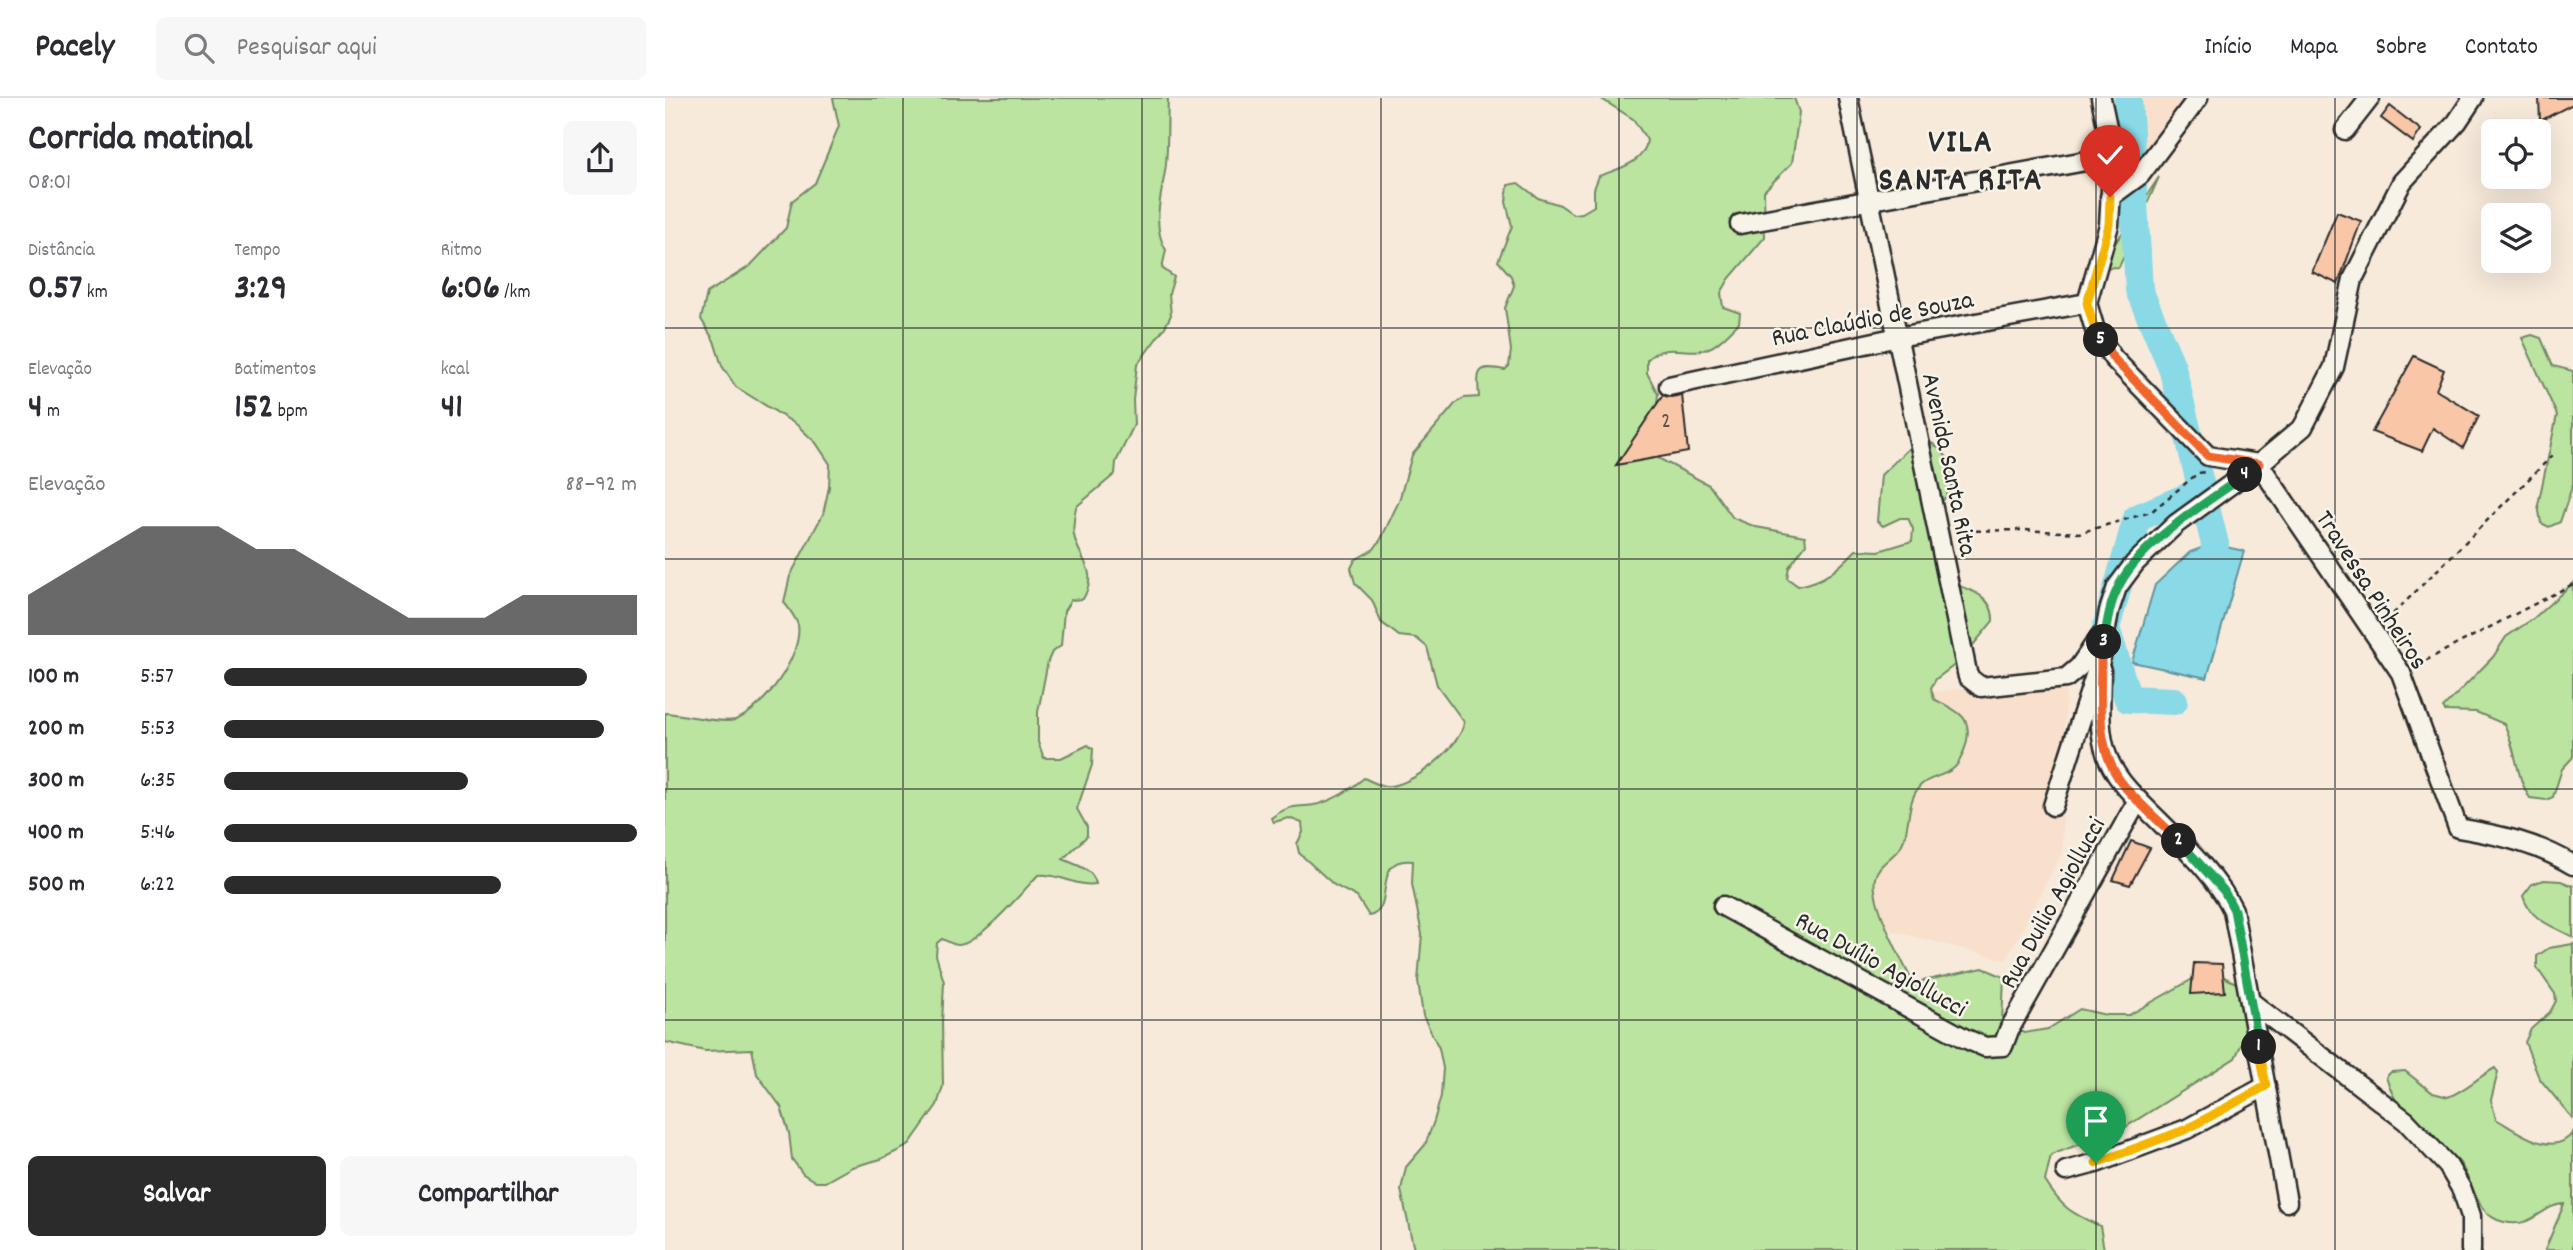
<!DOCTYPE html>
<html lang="pt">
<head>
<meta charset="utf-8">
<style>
	:root { --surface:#fff; --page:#f7f7f7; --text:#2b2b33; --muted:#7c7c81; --line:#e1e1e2; --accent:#2b2b2b }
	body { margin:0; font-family:Dekko,sans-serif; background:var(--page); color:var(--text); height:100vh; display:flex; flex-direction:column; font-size:26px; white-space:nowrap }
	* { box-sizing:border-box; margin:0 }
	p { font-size:23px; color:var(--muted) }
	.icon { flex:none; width:38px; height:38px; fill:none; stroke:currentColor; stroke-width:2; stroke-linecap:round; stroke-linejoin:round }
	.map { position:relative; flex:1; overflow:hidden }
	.drawer { display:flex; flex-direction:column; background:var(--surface); width:665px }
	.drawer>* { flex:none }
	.buttons { position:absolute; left:1816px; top:21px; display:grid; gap:14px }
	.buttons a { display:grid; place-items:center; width:70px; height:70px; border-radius:10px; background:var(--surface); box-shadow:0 7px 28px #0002; font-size:35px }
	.pin { position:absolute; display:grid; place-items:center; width:60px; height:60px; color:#fff; margin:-72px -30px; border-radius:50% 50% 50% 0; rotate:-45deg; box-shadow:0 0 7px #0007 }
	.pin .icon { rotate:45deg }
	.km { position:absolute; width:35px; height:35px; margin:-18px; border-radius:50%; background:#222; color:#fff; font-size:19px; line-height:35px; text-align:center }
	.round { display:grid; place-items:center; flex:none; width:74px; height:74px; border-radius:10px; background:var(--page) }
	.headline { display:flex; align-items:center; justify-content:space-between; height:119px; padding:0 28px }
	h1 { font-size:38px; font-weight:700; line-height:52px }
	.figures { display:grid; grid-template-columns:repeat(3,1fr); gap:10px; height:119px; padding:7px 28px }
	.figures div { display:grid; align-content:center }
	.figures b { font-size:35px; font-weight:700 }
	.figures small { font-size:19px; font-weight:400 }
	.figures p { font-size:19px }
	.chart { height:196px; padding:14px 28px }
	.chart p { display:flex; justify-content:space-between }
	.chart svg { width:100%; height:126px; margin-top:7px; fill:var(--accent); opacity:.7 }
	.cta { display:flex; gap:14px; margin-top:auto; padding:14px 28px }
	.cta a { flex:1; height:80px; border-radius:10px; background:var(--accent); color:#fff; font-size:28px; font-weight:700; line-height:80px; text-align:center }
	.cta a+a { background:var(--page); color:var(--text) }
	ul { padding:0 28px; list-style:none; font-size:23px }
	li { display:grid; grid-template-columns:112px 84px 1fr; align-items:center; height:52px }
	li i { height:18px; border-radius:9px; background:var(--accent) }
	header { display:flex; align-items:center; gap:42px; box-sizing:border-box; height:98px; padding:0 35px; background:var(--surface); border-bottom:2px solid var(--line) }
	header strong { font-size:33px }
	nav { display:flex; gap:38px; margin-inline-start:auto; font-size:24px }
	.search { width:490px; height:63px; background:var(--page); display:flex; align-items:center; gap:18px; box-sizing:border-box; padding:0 24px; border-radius:10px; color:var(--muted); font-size:26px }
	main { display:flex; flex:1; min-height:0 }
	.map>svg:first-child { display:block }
	.built { fill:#f8e0cc }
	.green { fill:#bbe4a0; stroke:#738866; stroke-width:2 }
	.water { fill:#8ad9e7; stroke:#64939c; stroke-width:2 }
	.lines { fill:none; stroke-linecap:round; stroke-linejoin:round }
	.river { stroke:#8ad9e7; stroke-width:28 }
	.building { fill:#f9c7a8; stroke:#2b2b2b; stroke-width:2 }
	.minor-casing { stroke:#2b2b2b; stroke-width:23 }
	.path { stroke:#2b2b2b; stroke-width:2.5; stroke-dasharray:5 5; stroke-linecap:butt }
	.minor { stroke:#f7f3e8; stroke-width:18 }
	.split-1-casing { stroke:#fff; stroke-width:14 }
	.split-2-casing { stroke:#fff; stroke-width:14 }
	.split-3-casing { stroke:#fff; stroke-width:14 }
	.split-4-casing { stroke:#fff; stroke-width:14 }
	.split-5-casing { stroke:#fff; stroke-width:14 }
	.split-6-casing { stroke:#fff; stroke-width:14 }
	.split-1 { stroke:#f5b400; stroke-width:9 }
	.split-2 { stroke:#22a559; stroke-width:9 }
	.split-3 { stroke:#f0652b; stroke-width:9 }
	.split-4 { stroke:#22a559; stroke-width:9 }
	.split-5 { stroke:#f0652b; stroke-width:9 }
	.split-6 { stroke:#f5b400; stroke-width:9 }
	.grid { fill:none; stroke:#2b2b2b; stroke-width:2; stroke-opacity:0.55 }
	.labels { text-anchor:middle; stroke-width:5; stroke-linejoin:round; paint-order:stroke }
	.number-label { font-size:23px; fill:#5e524a }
	.street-label { font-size:26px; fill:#2b2b2b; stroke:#f7f3e8 }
	.district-label { font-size:33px; font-weight:bold; letter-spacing:2px; fill:#2b2b2b; stroke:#f7f3e8 }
</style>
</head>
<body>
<header>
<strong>Pacely</strong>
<div class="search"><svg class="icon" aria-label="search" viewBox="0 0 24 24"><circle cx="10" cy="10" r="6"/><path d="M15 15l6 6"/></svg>Pesquisar aqui</div>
<nav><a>Início</a><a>Mapa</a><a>Sobre</a><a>Contato</a></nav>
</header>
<main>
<section class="drawer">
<div class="headline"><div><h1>Corrida matinal</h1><p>08:01</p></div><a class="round"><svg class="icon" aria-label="share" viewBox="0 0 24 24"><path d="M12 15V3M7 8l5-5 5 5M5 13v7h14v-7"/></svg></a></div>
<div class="figures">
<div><p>Distância</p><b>0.57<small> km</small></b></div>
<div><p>Tempo</p><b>3:29</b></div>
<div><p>Ritmo</p><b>6:06<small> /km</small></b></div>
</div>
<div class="figures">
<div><p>Elevação</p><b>4<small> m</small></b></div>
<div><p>Batimentos</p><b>152<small> bpm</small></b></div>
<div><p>kcal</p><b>41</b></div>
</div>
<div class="chart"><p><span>Elevação</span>88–92 m</p>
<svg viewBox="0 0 160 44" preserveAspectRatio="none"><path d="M0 44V30L10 22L20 14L30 6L40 6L50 6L60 14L70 14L80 22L90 30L100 38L110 38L120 38L130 30L140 30L150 30L160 30V44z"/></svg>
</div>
<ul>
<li><b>100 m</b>5:57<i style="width:88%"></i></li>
<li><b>200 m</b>5:53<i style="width:92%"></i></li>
<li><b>300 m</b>6:35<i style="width:59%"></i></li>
<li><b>400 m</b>5:46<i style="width:100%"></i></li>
<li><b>500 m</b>6:22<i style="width:67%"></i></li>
</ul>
<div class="cta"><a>Salvar</a><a>Compartilhar</a></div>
</section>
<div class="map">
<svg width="1908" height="1152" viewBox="0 0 1908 1152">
	<rect width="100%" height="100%" fill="#f7eadb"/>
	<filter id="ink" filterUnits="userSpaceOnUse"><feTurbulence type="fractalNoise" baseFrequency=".0143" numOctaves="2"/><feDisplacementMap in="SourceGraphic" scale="14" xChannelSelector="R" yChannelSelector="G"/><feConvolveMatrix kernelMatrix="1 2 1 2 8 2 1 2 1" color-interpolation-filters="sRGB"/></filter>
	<g filter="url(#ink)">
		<g class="built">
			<polygon points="1437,0 1529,0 1475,76 1450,58"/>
			<polygon points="1401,580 1397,755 1341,862 1188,823 1221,599"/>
		</g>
		<g class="green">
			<path d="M 168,0 L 503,0 C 502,22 503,45 501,66 C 498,94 485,126 501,152 L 497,170 L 509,179 L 504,196 L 506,217 L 500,229 L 472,267 L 468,302 L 469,327 L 451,364 L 450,376 L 411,409 C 410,417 407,429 409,437 C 413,461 435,472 418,501 L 406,502 L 399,513 L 396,548 L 387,554 L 383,563 L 373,614 L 373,644 L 379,660 L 396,660 L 423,647 L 428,651 L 427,667 L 412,711 L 422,729 L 422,738 L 398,761 C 410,767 428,770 431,786 C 411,789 394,775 373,777 C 360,791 312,848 293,847 C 288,847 282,843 277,841 L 272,845 L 271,857 L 279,884 L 277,925 L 278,988 L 272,1007 L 243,1048 L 216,1061 L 187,1069 L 160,1084 L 151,1084 L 138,1076 L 127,1061 L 124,1035 L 116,1009 L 92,976 L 87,951 L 40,953 L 0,944 L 0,615 C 18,616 55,626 70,622 C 98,613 138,557 133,527 C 131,520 124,511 119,504 L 125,478 L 158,416 L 164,389 L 165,366 L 151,345 L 132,327 L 71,289 L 57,268 L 49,243 L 36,221 L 42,195 L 85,168 L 121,130 L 127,103 L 150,85 L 174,28 Z"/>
			<path d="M 935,0 L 1129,0 L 1134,14 L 1127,65 L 1099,93 L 1100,139 L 1064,181 L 1056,195 L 1058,209 L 1075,215 L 1074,225 C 1065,233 1055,246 1044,250 C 1023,259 1000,242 982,262 L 982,275 L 993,296 L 989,338 L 993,360 L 1044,387 L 1068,420 L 1091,429 L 1140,438 L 1141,446 L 1124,469 L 1122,480 L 1133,488 C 1160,483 1172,472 1191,452 L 1214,453 L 1247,443 L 1248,431 L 1243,420 L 1235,420 L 1218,428 L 1212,423 L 1216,377 L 1244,350 L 1258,341 C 1279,349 1295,370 1285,392 C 1280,401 1270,411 1268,420 C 1265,428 1269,440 1269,448 L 1289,466 L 1277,482 C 1299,490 1329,495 1328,523 L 1295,563 L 1271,581 L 1266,590 L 1269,601 C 1291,613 1309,617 1301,647 C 1298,655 1296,664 1289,670 C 1280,678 1264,679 1256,687 C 1240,703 1246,732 1236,748 C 1229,760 1213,765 1210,780 C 1205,804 1237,862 1248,885 L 1318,870 L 1339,879 L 1337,925 L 1359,935 L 1383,931 L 1415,911 L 1441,917 L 1464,917 L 1533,878 L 1557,878 L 1577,888 L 1586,913 L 1580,939 L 1570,960 L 1462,1028 L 1386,1057 L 1380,1083 C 1397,1110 1406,1115 1435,1128 L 1439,1152 L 749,1152 L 736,1092 L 741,1069 L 760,1047 L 769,1023 L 776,998 L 778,970 L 774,950 L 758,918 L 753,883 L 757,836 L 747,786 L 748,763 C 704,758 733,812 704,818 L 692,799 L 669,787 L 634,755 L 632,746 L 638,734 L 637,725 L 624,720 L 609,724 L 606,720 C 628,704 631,711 654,706 C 672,701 685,692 699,680 C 705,683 713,687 720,688 C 745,691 797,648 799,624 L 772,587 L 762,549 L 751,540 L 734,538 L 716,524 L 707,502 L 690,485 L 686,470 L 690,462 L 709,451 L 716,441 L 734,403 L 747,357 L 790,306 L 799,300 L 814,299 C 812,273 811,266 840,272 L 844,268 L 846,252 L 840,210 L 849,188 L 846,178 L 833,163 L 847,128 L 841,104 L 843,87 L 853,85 L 873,100 L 895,107 L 908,116 L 917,115 L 929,108 L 929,91 L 934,78 C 953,71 980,65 982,42 L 968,21 Z"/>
			<polygon points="1494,79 1454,169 1434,170"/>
			<polygon points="1867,237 1876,240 1888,268 1908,273 1908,386 1895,424 1884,429 1876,425 1873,407 1892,317 1857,240"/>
			<path d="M 1908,485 L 1908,659 L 1897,671 L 1888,699 L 1881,702 L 1865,700 C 1851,680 1851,649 1839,626 L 1811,614 L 1780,613 L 1778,610 L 1828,559 L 1841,539 L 1869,520 Z"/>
			<path d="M 1879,782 L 1896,783 L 1908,788 L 1908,839 C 1887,828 1865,822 1858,798 L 1867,786 Z"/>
			<polygon points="1908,846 1908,1021 1874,980 1860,944 1866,931 1885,914 1891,903 1890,896 1872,870 1872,858 1884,850"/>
			<path d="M 1830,970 L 1833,974 L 1826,1002 L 1831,1021 C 1852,1033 1889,1062 1908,1034 L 1908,1152 L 1880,1152 L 1899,1106 C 1876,1107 1869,1131 1839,1124 C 1811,1118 1809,1086 1795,1065 C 1788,1054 1777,1058 1767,1053 C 1752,1045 1726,996 1721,979 L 1726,974 L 1740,973 L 1768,995 L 1783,999 C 1801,992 1813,979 1830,970 Z"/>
		</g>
		<polygon class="water" points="1547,446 1579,453 1542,580 1467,564 1490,487 1525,454"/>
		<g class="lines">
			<g class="river">
				<polyline points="1463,0 1474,192 1507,269 1537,393 1472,420 1441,530 1463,601 1509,603"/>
				<polyline points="1543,418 1550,446 1548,466"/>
			</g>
		</g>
		<g class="building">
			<polygon points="1874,0 1908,0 1908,6 1875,23"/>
			<polygon points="1725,8 1756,32 1748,44 1716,20"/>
			<polygon points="1672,114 1696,123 1673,186 1647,174"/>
			<polygon points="1749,258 1779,272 1771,292 1814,318 1798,350 1768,330 1757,353 1707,334"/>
			<polygon points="998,297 1006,299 1017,297 1023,354 951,367"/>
			<polygon points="1466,743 1485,750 1465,787 1448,782"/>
			<polygon points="1529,865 1557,866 1560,894 1526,896"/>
		</g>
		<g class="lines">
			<g class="minor-casing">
				<g id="minor">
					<polyline points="1183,0 1303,579 1316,589 1401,580 1414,569 1436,537"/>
					<path d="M 1436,0 L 1448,58 L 1444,127 L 1422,205 L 1430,232 L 1448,260 L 1543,358 L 1594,366 L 1736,575 L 1793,730 C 1834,737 1872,745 1908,767"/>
					<polyline points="1680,32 1705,0"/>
					<polyline points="1445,99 1475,77 1533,0"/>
					<polyline points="1075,126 1448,58"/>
					<polyline points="1004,288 1233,239 1422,205"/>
					<path d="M 1436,573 C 1436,597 1433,624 1439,648 C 1447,683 1477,705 1500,729 C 1525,754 1553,781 1568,812 L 1622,1104"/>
					<polyline points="1388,708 1436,559 1444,513 1452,489 1470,465 1511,426 1594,366 1638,329 1669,269 1688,181 1737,84 1792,24 1808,0"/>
					<polyline points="1058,808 1299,940 1320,949 1338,948 1344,932 1473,702"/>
					<polyline points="1586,904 1741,1023 1783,1068 1797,1092 1806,1118 1806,1152"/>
					<polyline points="1401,1073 1431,1065 1522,1031 1601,988"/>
				</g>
			</g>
			<g class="path">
				<polyline points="1291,433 1359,432 1414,435 1486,414 1533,375 1540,374"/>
				<polyline points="1721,523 1888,357"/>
				<polyline points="1752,567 1908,486"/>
			</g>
			<use href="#minor" class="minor"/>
		</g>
	</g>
	<g class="lines" filter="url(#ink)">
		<g class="split-1-casing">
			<polyline id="split-1" points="1431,1065 1522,1031 1601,988 1594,949"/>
		</g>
		<g class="split-2-casing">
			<polyline id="split-2" points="1514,743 1559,793 1569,812 1594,949"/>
		</g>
		<g class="split-3-casing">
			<path id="split-3" d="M 1439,544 L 1436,559 C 1436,603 1429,653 1460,689 C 1476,708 1497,725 1514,743"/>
		</g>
		<g class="split-4-casing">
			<path id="split-4" d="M 1439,544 C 1442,526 1444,508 1452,492 C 1471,447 1541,405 1580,377"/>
		</g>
		<g class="split-5-casing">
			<polyline id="split-5" points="1436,242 1448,260 1543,358 1594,366 1580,377"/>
		</g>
		<g class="split-6-casing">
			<polyline id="split-6" points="1436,242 1430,232 1422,205 1444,127 1445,99"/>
		</g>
		<use href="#split-1" class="split-1"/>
		<use href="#split-2" class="split-2"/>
		<use href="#split-3" class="split-3"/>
		<use href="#split-4" class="split-4"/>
		<use href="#split-5" class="split-5"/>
		<use href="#split-6" class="split-6"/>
	</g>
	<path class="grid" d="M 238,0 L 238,1152M 477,0 L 477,1152M 716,0 L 716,1152M 954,0 L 954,1152M 1192,0 L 1192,1152M 1431,0 L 1431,1152M 1670,0 L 1670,1152M 0,230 L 1908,230M 0,461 L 1908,461M 0,691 L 1908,691M 0,922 L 1908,922"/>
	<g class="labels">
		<g class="number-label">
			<text x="1001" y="329">2</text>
		</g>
		<g class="street-label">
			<text transform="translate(1207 219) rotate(-11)" y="9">Rua Claúdio de Souza</text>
			<text transform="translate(1286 366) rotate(78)" y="9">Avenida Santa Rita</text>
			<text transform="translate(1708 491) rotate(57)" y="9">Travessa Pinheiros</text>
			<text transform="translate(1386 804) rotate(-61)" y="9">Rua Duilio Agiollucci</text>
			<text transform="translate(1217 865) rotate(29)" y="9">Rua Duílio Agiollucci</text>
		</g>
		<g class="district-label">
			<text x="1296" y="53">VILA<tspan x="1296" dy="38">SANTA RITA</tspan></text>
		</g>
	</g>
</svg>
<div class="buttons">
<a><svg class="icon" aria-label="locate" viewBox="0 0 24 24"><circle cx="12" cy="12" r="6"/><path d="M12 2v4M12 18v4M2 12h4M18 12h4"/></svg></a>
<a><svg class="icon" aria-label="layers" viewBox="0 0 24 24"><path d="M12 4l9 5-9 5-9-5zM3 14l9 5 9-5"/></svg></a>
</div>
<div class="pin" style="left:1431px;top:1065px;background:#1e9e55"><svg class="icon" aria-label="arrive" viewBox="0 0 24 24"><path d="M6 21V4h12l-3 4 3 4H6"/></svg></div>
<div class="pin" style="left:1445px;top:99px;background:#d93025"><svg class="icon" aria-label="check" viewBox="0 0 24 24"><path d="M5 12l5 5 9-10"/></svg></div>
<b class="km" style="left:1594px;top:949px">1</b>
<b class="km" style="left:1514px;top:743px">2</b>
<b class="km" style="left:1439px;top:544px">3</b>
<b class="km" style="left:1580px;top:377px">4</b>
<b class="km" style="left:1436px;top:242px">5</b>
</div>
</main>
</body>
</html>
